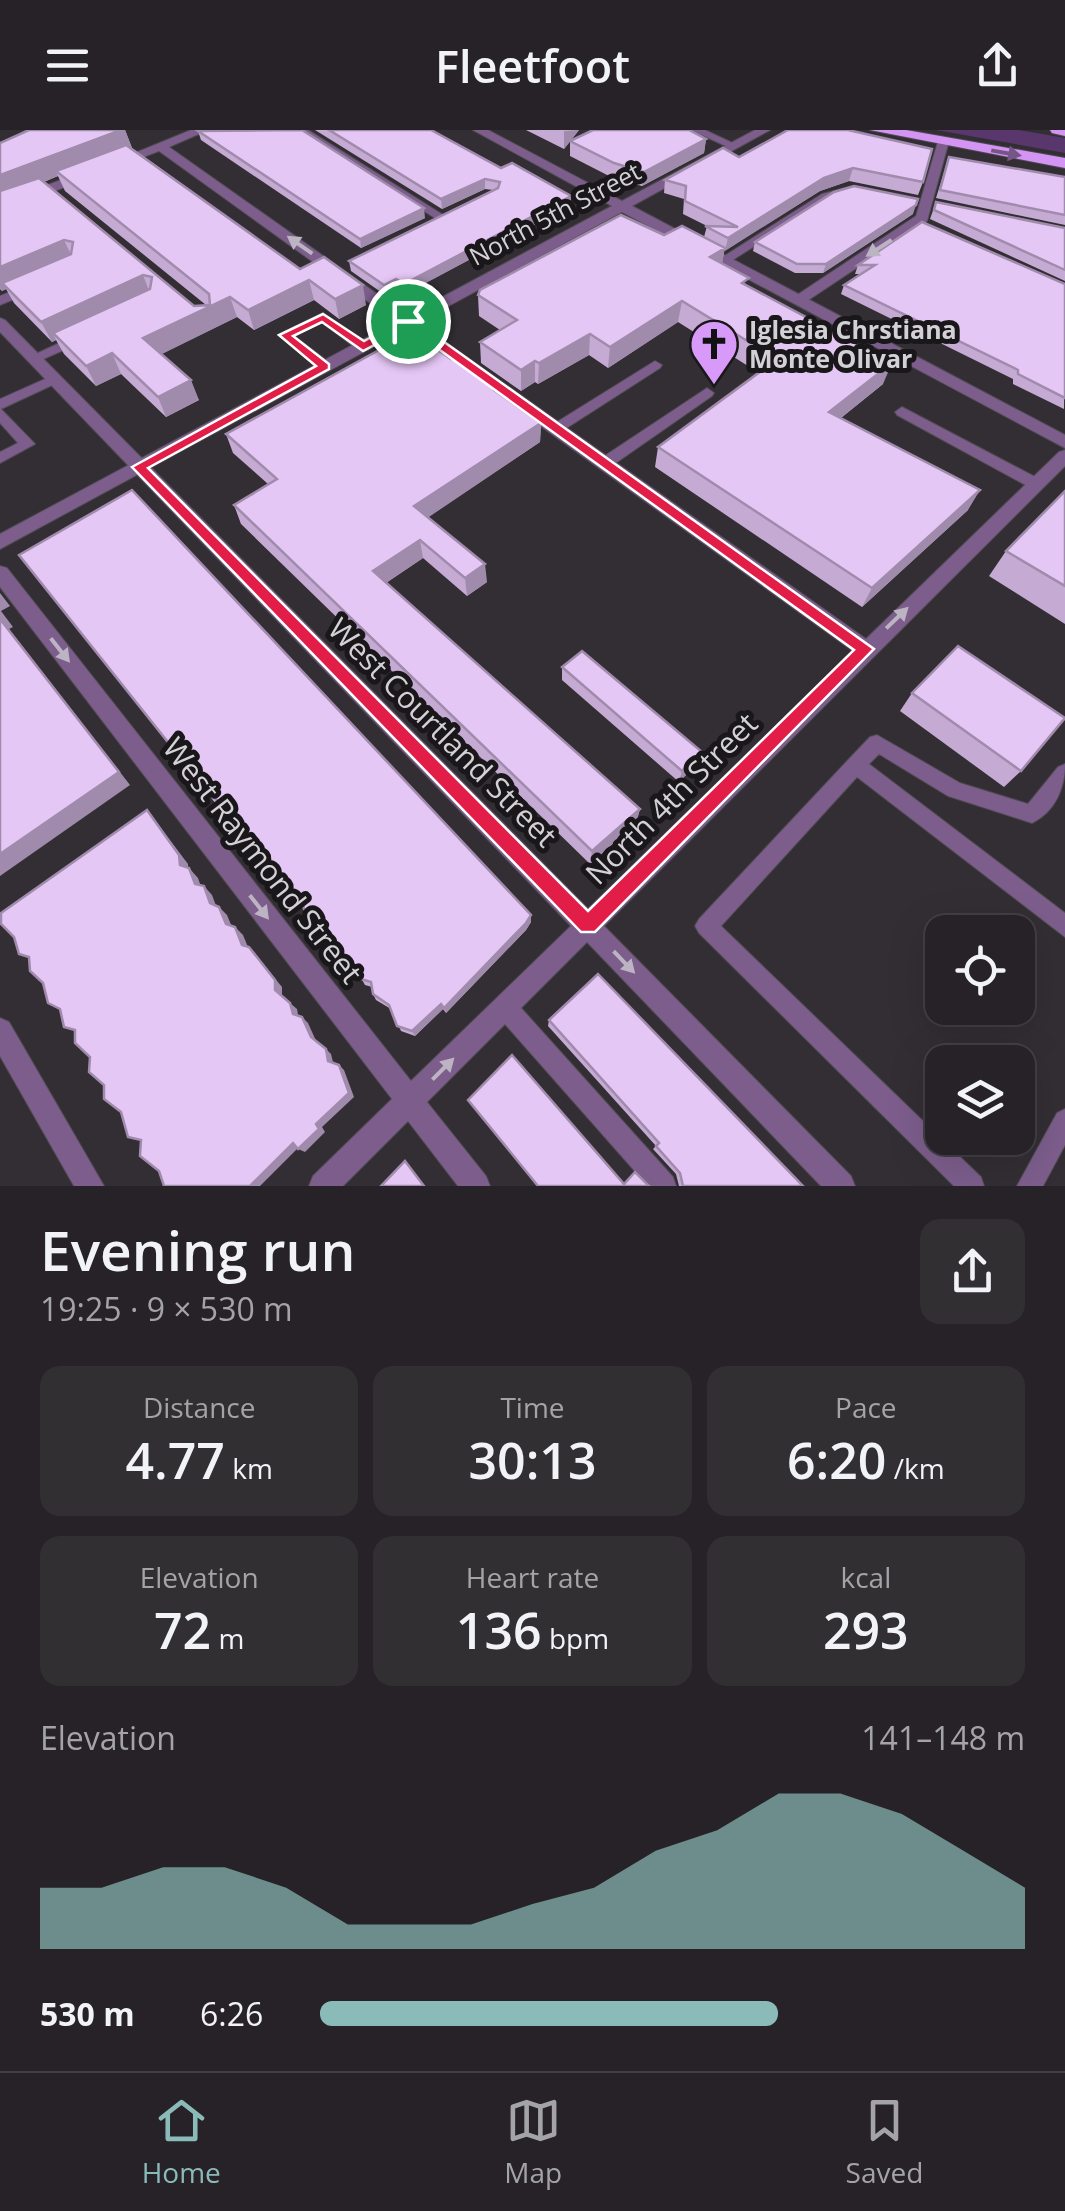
<!DOCTYPE html>
<html lang="en">
<head>
<meta charset="utf-8">
<style>
	:root { --surface:#262227; --page:#322f33; --text:#f1f3f6; --muted:#a4a4a7; --line:#423f44; --accent:#8bbbb9 }
	body { margin:0; font-family:"Open Sans",sans-serif; background:var(--page); color:var(--text); height:100vh; display:flex; flex-direction:column; font-size:38px; white-space:nowrap }
	* { box-sizing:border-box; margin:0 }
	p { font-size:32px; color:var(--muted) }
	.icon { flex:none; width:55px; height:55px; fill:none; stroke:currentColor; stroke-width:2; stroke-linecap:round; stroke-linejoin:round }
	.map { position:relative; height:1056px; overflow:hidden }
	.panel { display:flex; flex-direction:column; background:var(--surface); flex:1 }
	.panel>* { flex:none }
	.tools { position:absolute; left:925px; top:785px; display:grid; gap:20px }
	.tools a { display:grid; place-items:center; width:110px; height:110px; border-radius:20px; background:var(--surface); box-shadow:0 10px 40px #0002,0 0 0 2px var(--line); font-size:50px }
	.pin { position:absolute; display:grid; place-items:center; width:85px; height:85px; color:#fff; margin:-42px; border:5px solid #fff; border-radius:50%; box-shadow:0 2px 10px #0007 }
	.round { display:grid; place-items:center; flex:none; width:105px; height:105px; border-radius:20px; background:var(--page) }
	.summary { display:flex; align-items:center; justify-content:space-between; height:170px; padding:0 40px }
	h1 { font-size:55px; font-weight:600; line-height:75px }
	.metrics { display:grid; grid-template-columns:repeat(3,1fr); gap:15px; height:170px; padding:10px 40px }
	.metrics div { display:grid; align-content:center; border-radius:20px; background:var(--page); text-align:center }
	.metrics b { font-size:50px; font-weight:600 }
	.metrics small { font-size:28px; font-weight:400 }
	.metrics p { font-size:28px }
	.chart { height:280px; padding:20px 40px }
	.chart p { display:flex; justify-content:space-between }
	.chart svg { width:100%; height:180px; margin-top:10px; fill:var(--accent); opacity:.7 }
	ul { padding:0 40px; list-style:none; font-size:32px }
	li { display:grid; grid-template-columns:160px 120px 1fr; align-items:center; height:75px }
	li i { height:25px; border-radius:12px; background:var(--accent) }
	header { display:flex; justify-content:space-between; align-items:center; height:130px; padding:0 40px; background:var(--surface); font-size:45px; font-weight:600 }
	.menu { display:flex; justify-content:space-around; align-items:center; height:140px; border-top:2px solid var(--line); background:var(--surface); font-size:28px; color:var(--muted) }
	.menu a { display:grid; justify-items:center; gap:5px }
	.menu .on { color:var(--accent) }
	.map>svg:first-child { display:block }
	.green { fill:#59366b }
	.lines { fill:none; stroke-linecap:round; stroke-linejoin:round }
	.service-casing { stroke:#4f4b51; stroke-width:2 }
	.minor-casing { stroke:#4f4b51; stroke-width:2 }
	.tertiary-casing { stroke:#4f4b51; stroke-width:2 }
	.trunk-casing { stroke:#4f4b51; stroke-width:2 }
	.service { fill:#7c5d8c; fill-rule:evenodd }
	.minor { fill:#7c5d8c; fill-rule:evenodd }
	.tertiary { fill:#7c5d8c; fill-rule:evenodd }
	.trunk { fill:#d394f4; fill-rule:evenodd }
	.wall { fill:#c5abd4; fill-rule:evenodd }
	.shaded-wall { fill:#a08bac }
	.building { fill:#e5c7f6; stroke:#a08bac; stroke-width:2.5 }
	.oneway { fill:#765687 }
	.oneway2 { fill:#bdb4c3 }
	.route { fill:#e11d48; stroke:#fff; stroke-width:2.5; fill-rule:evenodd }
	.labels { text-anchor:middle; stroke-width:10; stroke-linejoin:round; paint-order:stroke }
	.far-street-label { font-size:25px; fill:#d3d1d5; stroke:#19171a }
	.far-poi-label { font-size:25px; font-weight:bold; fill:#d3d1d5; stroke:#19171a; text-anchor:start }
	.street-label { font-size:30px; fill:#d3d1d5; stroke:#19171a }
</style>
</head>
<body>
<header><svg class="icon" aria-label="menu" viewBox="0 0 24 24"><path d="M4 6h16M4 12h16M4 18h16"/></svg>Fleetfoot<svg class="icon" aria-label="share" viewBox="0 0 24 24"><path d="M12 15V3M7 8l5-5 5 5M5 13v7h14v-7"/></svg></header>
<div class="map">
<svg width="1065" height="1056" viewBox="0 0 1065 1056">
	<rect width="100%" height="100%" fill="#322e34"/>
	<polygon class="green" points="936,0 1019,0 1065,8 1065,23"/>
	<g class="lines">
		<g class="service-casing">
			<g id="service">
				<polygon points="296,0 308,0 448,88 438,90"/>
				<polygon points="691,0 705,0 739,16 730,18"/>
				<polygon points="853,56 859,59 857,61 830,68 728,133 718,130 822,64"/>
				<polygon points="32,153 36,154 36,160 0,175 0,166"/>
				<polygon points="323,183 368,214 368,220 358,220 322,192 294,206 330,233 332,236 325,240 278,205"/>
				<polygon points="79,204 84,205 84,211 39,231 34,232 27,228"/>
				<polygon points="655,231 662,235 660,238 562,301 552,301 552,295"/>
				<polygon points="54,245 59,246 59,252 1,279 35,314 0,333 0,322 18,313 0,293 0,269"/>
				<polygon points="707,258 714,263 712,266 610,337 600,337 600,329"/>
				<polygon points="902,277 1041,350 1044,354 1036,359 1031,358 897,285 895,282"/>
				<path d="M 877,605 L 960,653 L 1028,674 L 1058,637 L 1065,634 C 1065,658 1055,682 1032,693 L 948,666 L 879,624 L 869,634 L 1065,783 L 1065,807 L 857,647 L 721,796 L 981,1047 L 984,1056 L 954,1056 L 699,803 L 695,796 L 699,789 L 849,629 L 870,607 Z"/>
				<polygon points="505,866 513,869 673,1047 676,1056 648,1056 497,885 494,877 497,869"/>
				<polygon points="1065,979 1065,1015 1043,1056 1017,1056 1057,983"/>
			</g>
		</g>
		<g class="minor-casing">
			<g id="minor">
				<polygon points="191,0 208,0 169,17 866,509 1059,322 1065,320 1065,336 604,796 851,1046 855,1056 821,1056 587,812 427,972 486,1046 490,1056 458,1056 408,991 343,1056 309,1056 313,1046 392,969 0,457 0,436 7,438 411,951 571,796 0,202 0,188 5,190 588,779 853,521 159,21 118,37 108,34"/>
				<polygon points="939,8 949,11 927,91 804,173 794,173 794,167 916,86"/>
				<polygon points="87,40 93,44 91,47 0,82 0,73"/>
				<polygon points="0,888 9,892 104,1056 74,1056 0,926"/>
			</g>
		</g>
		<g class="tertiary-casing">
			<polygon id="tertiary" points="473,0 488,0 622,71 755,0 770,0 632,76 1065,305 1065,318 622,82 0,419 0,404 612,76"/>
		</g>
		<g class="trunk-casing">
			<g id="trunk">
				<polygon points="870,0 906,0 1065,28 1065,38"/>
				<polygon points="1050,0 1065,0 1065,6 1052,3"/>
			</g>
		</g>
		<use href="#service" class="service"/>
		<use href="#minor" class="minor"/>
		<use href="#tertiary" class="tertiary"/>
		<use href="#trunk" class="trunk"/>
	</g>
	<g class="wall">
		<path d="M 29,0 L 125,0 L 132,18 L 300,139 L 366,175 L 339,189 L 314,170 L 254,200 L 237,187 L 161,224 L 199,270 L 166,287 L 121,244 L 96,256 L 64,224 L 56,210 L 52,212 L 14,173 L 6,159 L 2,161 L 0,159 L 0,13 ZM 58,46 L 65,61 L 206,175 L 194,176 L 44,52 Z"/>
		<polygon points="315,0 431,0 501,38 571,66 570,76 405,164 397,159 385,165 351,141 349,131 493,60 485,59 442,79"/>
		<polygon points="526,0 579,0 564,19"/>
		<polygon points="788,0 923,52 918,65 849,51 820,61 724,121 722,133 748,156 883,254 841,288 968,380 862,477 655,337 658,317 759,243 756,241 678,192 608,238 589,225 538,254 535,252 521,261 481,233 480,212 500,200 479,186 478,165 664,105 704,107 707,96 683,84 684,69 664,63 665,50 739,27"/>
		<polygon points="198,1 425,88 361,118 201,10"/>
		<polygon points="706,9 704,23 642,56 613,48 570,26 570,11"/>
		<polygon points="949,27 1065,47 1065,95 936,68"/>
		<polygon points="936,72 1065,98 1065,151 930,89"/>
		<polygon points="913,84 823,143 795,143 753,121 755,112"/>
		<polygon points="922,92 1065,154 1064,279 1013,254 1013,249 841,164 844,155 861,144 855,144 858,135"/>
		<polygon points="503,266 541,293 540,312 428,387 487,452 467,466 423,428 386,453 640,679 636,693 590,734 241,394 234,375 268,354 233,323 226,304"/>
		<polygon points="1065,361 1065,494 989,446 1006,421"/>
		<polygon points="19,425 531,792 526,800 446,883 443,879 415,906 401,901 391,879 376,870 373,864 372,857 365,855 355,837 349,835 339,818 331,815 321,796 309,786 303,776 298,774 271,740 270,734 261,728 231,692 224,680 216,674"/>
		<polygon points="562,537 698,633 679,652 562,550"/>
		<polygon points="912,563 1021,641 1004,657 900,581"/>
		<polygon points="549,890 803,1056 679,1056 676,1044 653,1019 656,1016 548,896"/>
		<polygon points="468,970 624,1053 635,1042 649,1056 537,1056"/>
	</g>
	<g class="shaded-wall">
		<polygon points="121,0 125,0 132,18 56,41 58,46 0,69 0,45"/>
		<polygon points="579,0 564,19 564,1"/>
		<polygon points="706,9 704,23 642,56 644,42"/>
		<polygon points="853,38 849,51 820,61 725,121 728,108 824,48"/>
		<polygon points="485,49 485,59 442,79 441,69"/>
		<polygon points="571,66 570,76 405,164 404,154"/>
		<polygon points="916,75 913,84 823,143 826,134"/>
		<polygon points="424,78 425,88 361,118 360,109"/>
		<polygon points="64,110 74,131 2,153 6,159 2,161 0,158 0,137"/>
		<polygon points="725,118 721,139 710,127"/>
		<polygon points="143,145 151,166 53,203 56,210 52,212 41,192"/>
		<polygon points="396,149 397,159 385,165 384,155"/>
		<polygon points="309,150 314,170 254,200 248,180"/>
		<polygon points="363,155 366,175 339,189 335,169"/>
		<polygon points="230,167 237,187 152,229 143,208"/>
		<polygon points="682,171 678,192 608,238 610,217"/>
		<polygon points="590,204 589,225 538,254 539,233"/>
		<polygon points="112,223 121,244 96,256 86,236"/>
		<polygon points="535,231 535,252 521,261 521,240"/>
		<polygon points="892,233 883,254 822,303 829,282"/>
		<polygon points="191,250 199,270 166,287 158,267"/>
		<polygon points="502,254 503,274 494,260"/>
		<polygon points="541,293 540,312 417,395 414,376"/>
		<polygon points="980,360 968,380 862,477 872,458"/>
		<polygon points="420,410 423,428 377,459 373,441"/>
		<polygon points="485,434 487,452 467,466 465,448"/>
		<polygon points="0,463 10,476 1,481 13,497 9,499 130,655 0,746"/>
		<polygon points="702,622 698,633 679,652 682,641"/>
		<polygon points="640,679 636,693 590,734 592,721"/>
		<polygon points="147,680 188,734 188,745 180,735"/>
		<polygon points="189,738 198,748 203,763 195,754"/>
		<polygon points="204,756 212,765 218,781 210,773"/>
		<polygon points="219,777 227,785 234,802 226,794"/>
		<polygon points="531,785 531,792 526,800 446,883 444,878"/>
		<polygon points="235,797 243,805 250,822 242,815"/>
		<polygon points="249,817 282,857 282,867 275,860"/>
		<polygon points="290,873 297,879 299,890 293,884"/>
		<polygon points="441,874 443,879 415,906 412,901"/>
		<polygon points="302,887 308,893 317,913 311,907"/>
		<polygon points="326,919 331,924 334,936 328,931"/>
		<polygon points="339,935 344,940 354,967 322,997 325,1002 305,1022 298,1019 316,994"/>
		<polygon points="293,1013 300,1016 260,1056 250,1056"/>
	</g>
	<g class="building">
		<polygon points="29,0 121,0 0,45 0,13"/>
		<polygon points="302,0 424,78 360,109 198,1"/>
		<polygon points="329,0 431,0 501,38 512,33 571,66 404,154 396,149 384,155 349,131 498,58 500,52 485,49 441,69"/>
		<polygon points="593,0 689,0 706,9 644,42 614,33 570,11"/>
		<polygon points="788,0 848,0 932,19 923,52 853,38 824,48 728,108 705,96 738,97 685,71 686,56 665,50 723,18 739,27"/>
		<polygon points="126,15 300,139 324,127 363,155 335,169 309,150 248,180 230,167 143,208 191,250 158,267 112,223 86,236 53,203 150,159 152,147 143,145 41,192 2,153 71,124 73,112 64,110 0,137 0,61 39,48 194,176 210,175 209,164 56,41"/>
		<polygon points="949,27 1065,47 1065,85 940,60"/>
		<polygon points="854,56 918,69 916,75 826,134 797,134 755,112 834,62"/>
		<polygon points="936,72 1065,98 1065,140 934,80"/>
		<polygon points="621,85 664,105 682,96 725,118 710,127 749,148 742,153 892,233 829,282 980,360 872,458 658,317 776,230 762,220 682,171 610,217 590,204 539,233 535,231 521,240 480,212 517,190 478,165 480,160"/>
		<polygon points="922,92 1065,154 1065,268 1018,244 1018,240 844,155 875,135 858,135"/>
		<polygon points="412,202 451,229 460,224 502,254 494,260 541,293 414,376 485,434 465,448 420,410 373,441 640,679 592,721 234,375 277,349 226,304"/>
		<polygon points="132,360 531,785 526,793 444,878 441,874 412,901 397,896 389,875 373,864 371,852 361,849 352,831 344,829 335,811 327,808 318,790 304,779 302,769 293,766 271,740 270,729 255,720 225,683 224,675 210,665 19,425"/>
		<polygon points="1065,361 1065,456 1006,421"/>
		<polygon points="0,489 119,642 0,724"/>
		<polygon points="958,516 1065,588 1021,641 912,563"/>
		<polygon points="582,521 702,622 682,641 562,537"/>
		<polygon points="147,680 179,725 180,735 189,738 195,754 204,756 210,773 219,777 226,794 235,797 242,815 249,817 275,850 275,860 290,873 293,884 302,887 311,907 326,919 328,931 339,935 349,963 316,994 319,999 298,1019 293,1013 250,1056 164,1056 159,1041 140,1026 141,1010 128,1007 121,982 104,969 104,955 89,942 90,927 75,913 75,900 64,897 60,879 48,873 43,853 30,841 29,827 19,824 14,807 1,794 1,783"/>
		<polygon points="598,844 803,1056 683,1056 680,1043 656,1016 659,1013 549,890"/>
		<polygon points="512,925 624,1054 635,1042 649,1056 538,1056 468,970"/>
		<polygon points="405,1031 424,1056 381,1056"/>
	</g>
	<defs><path id="oneway-solid" d="M-6-.8H1V-3.2L6.5 0L1 3.2V.8H-6Z" transform="scale(2.5)"/></defs>
	<use class="oneway" href="#oneway-solid" transform="translate(1006 23) rotate(10)"/>
	<g class="oneway2">
		<use href="#oneway-solid" transform="translate(300 115) rotate(-145)"/>
		<use href="#oneway-solid" transform="translate(879 118) rotate(147)"/>
		<use href="#oneway-solid" transform="translate(897 488) rotate(-44)"/>
		<use href="#oneway-solid" transform="translate(60 520) rotate(52)"/>
		<use href="#oneway-solid" transform="translate(259 777) rotate(52)"/>
		<use href="#oneway-solid" transform="translate(624 832) rotate(46)"/>
		<use href="#oneway-solid" transform="translate(443 939) rotate(-45)"/>
	</g>
	<path class="route" d="M 323,184 L 364,211 L 404,189 L 412,189 L 874,519 L 595,802 L 581,802 L 132,337 L 316,236 L 279,205 ZM 322,192 L 363,221 L 408,197 L 854,520 L 588,781 L 148,338 L 329,239 L 329,234 L 293,206 Z"/>
	<defs>
		<g id="church-pin" transform="scale(2.5)"><path d="M0 17L-7.5 6A9.5 9.5 0 1 1 7.5 6Z" fill="#d89af8" stroke="#19171a"/><path d="M-1.2-6h2.4v3.5h3.3v2.4h-3.3V6h-2.4V-.1h-3.3v-2.4h3.3Z" fill="#111"/></g>
	</defs>
	<g fill-rule="evenodd">
		<use href="#church-pin" x="714" y="214"/>
	</g>
	<g class="labels">
		<g class="far-street-label">
			<text transform="translate(555 84) rotate(-28)" y="9">North 5th Street</text>
		</g>
		<g class="far-poi-label">
			<text x="749" y="209">Iglesia Chrstiana<tspan x="749" dy="29">Monte Olivar</tspan></text>
		</g>
		<g class="street-label">
			<text transform="translate(442 603) rotate(45)" y="10">West Courtland Street</text>
			<text transform="translate(672 669) rotate(-45)" y="10">North 4th Street</text>
			<text transform="translate(262 731) rotate(52)" y="10">West Raymond Street</text>
		</g>
	</g>
</svg>
<div class="tools">
<a><svg class="icon" aria-label="locate" viewBox="0 0 24 24"><circle cx="12" cy="12" r="6"/><path d="M12 2v4M12 18v4M2 12h4M18 12h4"/></svg></a>
<a><svg class="icon" aria-label="layers" viewBox="0 0 24 24"><path d="M12 4l9 5-9 5-9-5zM3 14l9 5 9-5"/></svg></a>
</div>
<div class="pin" style="left:408px;top:191px;background:#1e9e55"><svg class="icon" aria-label="arrive" viewBox="0 0 24 24"><path d="M6 21V4h12l-3 4 3 4H6"/></svg></div>
</div>
<section class="panel">
<div class="summary"><div><h1>Evening run</h1><p>19:25 · 9 × 530 m</p></div><a class="round"><svg class="icon" aria-label="share" viewBox="0 0 24 24"><path d="M12 15V3M7 8l5-5 5 5M5 13v7h14v-7"/></svg></a></div>
<div class="metrics">
<div><p>Distance</p><b>4.77<small> km</small></b></div>
<div><p>Time</p><b>30:13</b></div>
<div><p>Pace</p><b>6:20<small> /km</small></b></div>
</div>
<div class="metrics">
<div><p>Elevation</p><b>72<small> m</small></b></div>
<div><p>Heart rate</p><b>136<small> bpm</small></b></div>
<div><p>kcal</p><b>293</b></div>
</div>
<div class="chart"><p><span>Elevation</span>141–148 m</p>
<svg viewBox="0 0 160 44" preserveAspectRatio="none"><path d="M0 44V29L10 29L20 24L30 24L40 29L50 38L60 38L70 38L80 33L90 29L100 20L110 15L120 6L130 6L140 11L150 20L160 29V44z"/></svg>
</div>
<ul>
<li><b>530 m</b>6:26<i style="width:65%"></i></li>
</ul>
</section>
<nav class="menu">
<a class="on"><svg class="icon" aria-label="home" viewBox="0 0 24 24"><path d="M3 11l9-7 9 7M6 9v11h12V9"/></svg>Home</a>
<a><svg class="icon" aria-label="map" viewBox="0 0 24 24"><path d="M3 6l6-2 6 2 6-2v14l-6 2-6-2-6 2zM9 4v14M15 6v14"/></svg>Map</a>
<a><svg class="icon" aria-label="saved" viewBox="0 0 24 24"><path d="M7 4h10v16l-5-4-5 4z"/></svg>Saved</a>
</nav>
</body>
</html>
